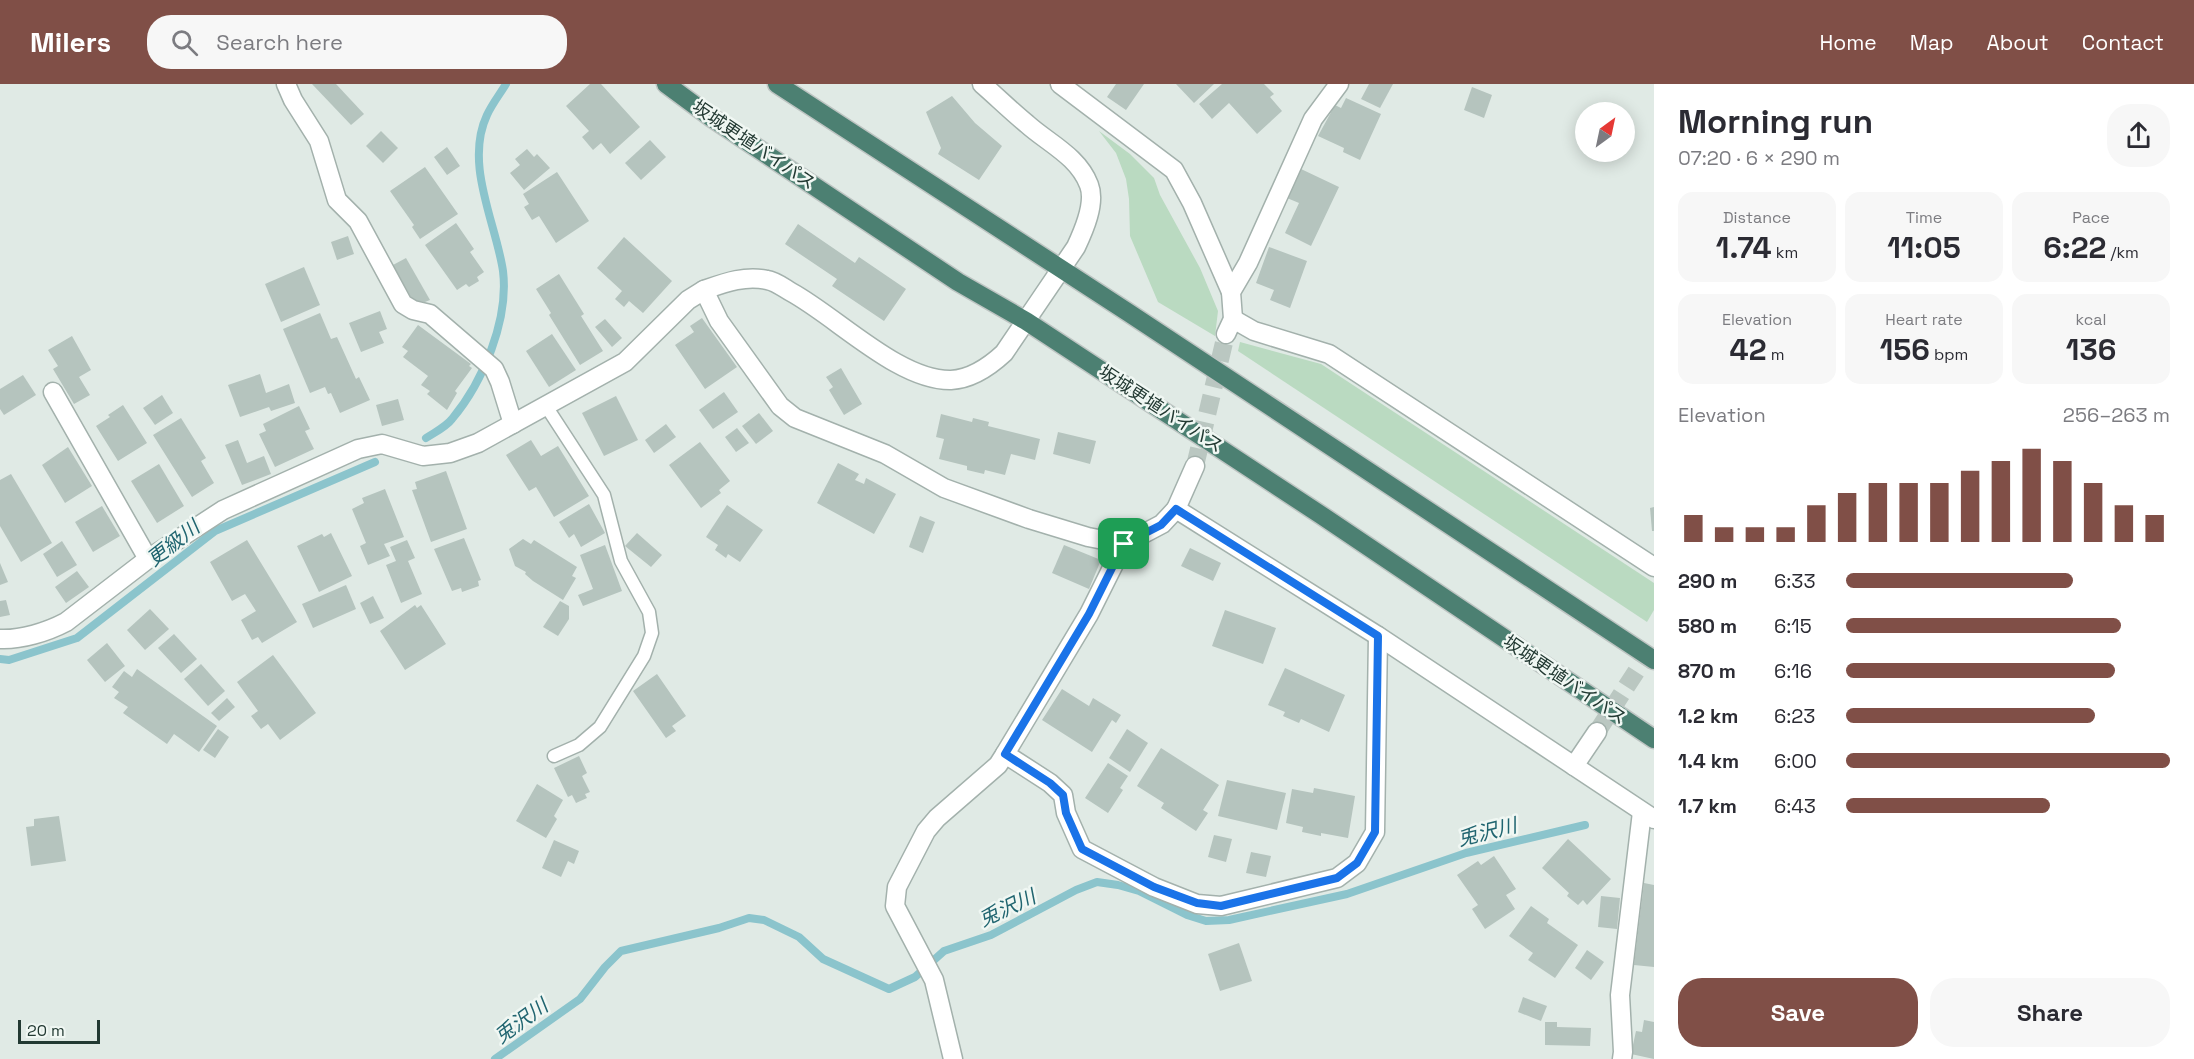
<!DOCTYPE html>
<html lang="en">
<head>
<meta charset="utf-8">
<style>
	:root { --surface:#fff; --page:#f7f7f7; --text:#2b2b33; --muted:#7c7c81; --accent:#804f47 }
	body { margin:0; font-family:"Space Grotesk","Noto Sans JP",sans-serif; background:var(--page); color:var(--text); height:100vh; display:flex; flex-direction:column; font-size:22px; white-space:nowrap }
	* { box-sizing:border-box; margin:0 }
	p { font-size:20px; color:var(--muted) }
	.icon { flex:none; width:33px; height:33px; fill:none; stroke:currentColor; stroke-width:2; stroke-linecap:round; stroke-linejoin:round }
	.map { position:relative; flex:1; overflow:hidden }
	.panel { display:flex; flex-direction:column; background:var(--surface); width:540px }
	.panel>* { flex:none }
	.needle { width:39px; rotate:33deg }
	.tools { position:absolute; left:1575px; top:18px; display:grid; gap:12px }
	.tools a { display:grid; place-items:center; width:60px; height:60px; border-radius:50%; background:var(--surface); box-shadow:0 3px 15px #0003; font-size:30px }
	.scale { position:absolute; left:18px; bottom:15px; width:82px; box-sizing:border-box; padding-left:6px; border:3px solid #223932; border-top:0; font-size:16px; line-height:21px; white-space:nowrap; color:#223932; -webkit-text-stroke:4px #f0f7f3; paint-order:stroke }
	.pin { position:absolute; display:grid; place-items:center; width:51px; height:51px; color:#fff; margin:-26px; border-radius:12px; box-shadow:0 3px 9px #0006 }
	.round { display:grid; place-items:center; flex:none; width:63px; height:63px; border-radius:24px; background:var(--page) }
	.overview { display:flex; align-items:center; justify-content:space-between; height:102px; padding:0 24px }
	h1 { font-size:33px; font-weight:700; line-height:45px }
	.stats { display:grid; grid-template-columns:repeat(3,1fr); gap:9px; height:102px; padding:6px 24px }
	.stats div { display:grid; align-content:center; border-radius:15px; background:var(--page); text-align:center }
	.stats b { font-size:30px; font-weight:700 }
	.stats small { font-size:16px; font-weight:400 }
	.stats p { font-size:16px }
	.chart { height:168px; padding:12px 24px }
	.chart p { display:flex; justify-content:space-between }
	.chart svg { width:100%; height:108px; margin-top:6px; stroke:var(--accent); stroke-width:6 }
	.primary-button { display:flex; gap:12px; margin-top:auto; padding:12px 24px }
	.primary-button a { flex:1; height:69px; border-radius:24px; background:var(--accent); color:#fff; font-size:24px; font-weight:700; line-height:69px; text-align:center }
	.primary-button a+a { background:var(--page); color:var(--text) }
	ul { padding:0 24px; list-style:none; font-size:20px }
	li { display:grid; grid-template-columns:96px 72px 1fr; align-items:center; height:45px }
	li i { height:15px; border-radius:8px; background:var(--accent) }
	header { display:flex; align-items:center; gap:36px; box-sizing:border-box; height:84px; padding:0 30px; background:var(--accent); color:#fff }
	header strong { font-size:28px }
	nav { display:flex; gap:33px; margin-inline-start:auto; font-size:21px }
	.search { width:420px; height:54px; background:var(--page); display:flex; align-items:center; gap:15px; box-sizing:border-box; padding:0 21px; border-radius:24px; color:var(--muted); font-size:22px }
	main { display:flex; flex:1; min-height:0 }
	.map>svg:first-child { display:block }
	.green { fill:#badac1 }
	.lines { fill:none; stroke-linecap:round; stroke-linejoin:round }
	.stream { stroke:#8bc4cc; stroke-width:8 }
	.building { fill:#b5c4be }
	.minor-tunnel { stroke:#bac7c1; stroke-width:18; stroke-dasharray:18 9; stroke-linecap:butt }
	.service-casing { stroke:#a3b1ac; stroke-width:15 }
	.minor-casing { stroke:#a3b1ac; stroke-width:21 }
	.tertiary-casing { stroke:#a3b1ac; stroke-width:21 }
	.trunk-casing { stroke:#bdc4c2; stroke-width:21 }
	.service { stroke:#fff; stroke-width:12 }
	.minor { stroke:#fff; stroke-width:18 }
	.tertiary { stroke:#fff; stroke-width:18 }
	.trunk { stroke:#4c8072; stroke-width:18 }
	.route-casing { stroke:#fff; stroke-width:12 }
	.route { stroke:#1a73e8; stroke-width:8 }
	.labels { text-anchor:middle; stroke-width:5; stroke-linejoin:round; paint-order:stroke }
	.street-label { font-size:18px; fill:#223932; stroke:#f0f7f3 }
	.water-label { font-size:20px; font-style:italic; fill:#206570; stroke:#f0f7f3 }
</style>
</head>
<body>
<header>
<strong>Milers</strong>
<div class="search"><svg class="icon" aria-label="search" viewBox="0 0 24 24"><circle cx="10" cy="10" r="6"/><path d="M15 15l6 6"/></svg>Search here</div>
<nav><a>Home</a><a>Map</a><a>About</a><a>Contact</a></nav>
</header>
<main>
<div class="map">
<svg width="1654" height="975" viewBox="0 0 1654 975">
	<rect width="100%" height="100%" fill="#e0eae5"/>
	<g class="green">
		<polygon points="1099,47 1130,70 1154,94 1160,111 1200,184 1218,227 1215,252 1158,218 1130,152 1129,115 1126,95 1116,69"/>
		<polygon points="1240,258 1321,280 1654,499 1654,526 1647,538 1238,267"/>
	</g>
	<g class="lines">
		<g class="stream">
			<path d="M 426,354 C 435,348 446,343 452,335 C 483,298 509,236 503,187 C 496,139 464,80 487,31 C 492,20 500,10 506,0"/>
			<polyline points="0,575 9,576 77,554 215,447 375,378"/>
			<polyline points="495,975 580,915 605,883 621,867 719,844 749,834 764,836 799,853 823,875 889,905 915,893 944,867 991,851 1076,806 1097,798 1118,801 1139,807 1187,831 1206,837 1229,836 1347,810 1466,769 1585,741"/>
		</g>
	</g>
	<g class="building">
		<polygon points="312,0 336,0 364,30 351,41"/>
		<polygon points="590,0 601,0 640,43 610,70 601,59 593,66 582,53 589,47 566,22"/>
		<polygon points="1116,0 1144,0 1126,26 1107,13"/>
		<polygon points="1176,0 1214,0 1194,19"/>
		<polygon points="1222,0 1264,0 1274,10 1270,13 1282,27 1257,50 1229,19 1212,35 1199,20"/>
		<polygon points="1369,0 1393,0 1380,24 1361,15"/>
		<polygon points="1472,3 1492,11 1484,34 1464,26"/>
		<polygon points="952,12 975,39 1002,62 979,96 938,70 941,64 926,28"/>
		<polygon points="1346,14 1381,30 1360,76 1343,68 1344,64 1318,52 1335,21 1341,24"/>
		<polygon points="381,47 398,64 383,79 366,62"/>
		<polygon points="650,56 666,73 641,96 625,79"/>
		<polygon points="447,63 460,82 447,91 434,73"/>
		<polygon points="527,65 534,73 537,70 550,84 524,106 510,89 520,81 515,75"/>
		<polygon points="425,83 458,130 420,155 412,143 414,141 390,107"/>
		<polygon points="1301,85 1339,103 1311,162 1285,149 1299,119 1287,114"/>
		<polygon points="557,88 589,137 556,159 539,132 532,136 524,123 529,120 523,110"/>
		<polygon points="456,139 474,165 470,168 484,188 477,193 479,197 469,203 466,200 457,206 425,161"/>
		<polygon points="798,140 855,179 859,173 906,205 884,237 832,202 837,195 785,160"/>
		<polygon points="348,152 354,170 337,176 331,158"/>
		<polygon points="624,153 672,197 643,229 629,217 624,223 615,215 622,207 597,184"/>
		<polygon points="1269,163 1307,177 1290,224 1270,216 1274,206 1256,199"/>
		<polygon points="406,174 430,216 425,218 413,217 393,181"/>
		<polygon points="304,183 320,221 281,238 265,200"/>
		<polygon points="559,190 584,230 581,232 603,267 580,281 549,231 551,229 536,205"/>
		<polygon points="380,227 387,245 379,248 384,259 361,268 349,239"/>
		<polygon points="320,229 331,255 337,253 356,295 359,293 370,316 340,329 331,309 328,310 325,303 310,309 283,245"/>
		<polygon points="702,234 737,283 705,305 675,261 694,248 690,242"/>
		<polygon points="605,235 622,254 612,263 595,243"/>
		<polygon points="418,241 471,280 469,282 472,284 455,307 457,309 447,326 427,310 430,307 421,301 428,292 403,273 408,267 402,263"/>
		<polygon points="552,250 576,286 549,303 526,267"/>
		<polygon points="72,252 91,286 79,293 90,311 74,320 53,285 58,282 48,266"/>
		<polygon points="841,284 862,320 844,331 829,306 833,303 826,293"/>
		<polygon points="260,290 266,309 289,300 295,319 271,327 269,323 240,333 228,301"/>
		<polygon points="23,291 36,311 4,331 0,325 0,305"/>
		<polygon points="724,308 738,328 713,345 699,326"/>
		<polygon points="162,311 173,329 155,341 143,324"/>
		<polygon points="616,312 638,356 604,372 582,329"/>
		<polygon points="398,315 404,336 382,342 376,321"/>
		<polygon points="123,321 147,359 118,377 96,342 110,333 108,331"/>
		<polygon points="299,322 310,345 305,347 314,365 275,383 259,350 266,347 263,340"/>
		<polygon points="759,329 773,347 756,360 742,342"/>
		<polygon points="941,330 972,338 973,334 989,338 988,342 1040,355 1035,376 1011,370 1005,391 985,386 984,390 967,386 967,382 939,375 944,355 936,353"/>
		<polygon points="181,334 206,374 201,377 214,399 192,413 153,351"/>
		<polygon points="666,340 676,353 654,369 645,356"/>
		<polygon points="737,344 749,359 736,368 725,353"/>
		<polygon points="1058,348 1096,357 1090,380 1053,370"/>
		<polygon points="238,356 247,379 264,372 271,390 242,401 225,361"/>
		<polygon points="531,356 541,372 558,362 589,412 554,433 536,403 529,407 506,371"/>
		<polygon points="700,358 730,397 719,406 721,409 701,424 669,381"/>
		<polygon points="68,363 92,402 65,419 42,381"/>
		<polygon points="838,379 859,390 855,396 864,400 866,394 896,410 874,450 817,419"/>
		<polygon points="159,380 184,422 157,439 131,397"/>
		<polygon points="446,387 467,445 431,458 412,406 417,405 415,398"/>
		<polygon points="11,390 52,459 21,478 0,442 0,396"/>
		<polygon points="385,405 404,453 384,460 390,472 368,481 360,462 366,459 352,425 364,419 362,414"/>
		<polygon points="589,420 605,449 581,463 574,450 569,454 559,438"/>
		<polygon points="727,421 763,446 740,478 728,470 726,474 715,466 718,461 706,453"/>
		<polygon points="102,422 120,452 93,468 75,438"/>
		<polygon points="1654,423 1654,447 1652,447 1650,424"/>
		<polygon points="920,432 935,438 923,469 909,463"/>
		<polygon points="331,449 352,492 319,508 297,462 322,450 324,453"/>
		<polygon points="637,449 662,471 651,483 625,462"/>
		<polygon points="464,454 481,496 478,497 479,502 462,508 461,504 452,507 434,465"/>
		<polygon points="523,455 531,460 534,456 577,483 572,492 576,494 563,516 533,497 525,490 526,488 515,482 509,465"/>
		<polygon points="247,456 297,538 262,559 258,553 252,556 241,536 256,527 245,510 232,517 210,478"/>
		<polygon points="407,456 415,474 408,477 422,510 401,519 386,481 396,477 390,463"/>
		<polygon points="62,457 77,481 57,493 43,470"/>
		<polygon points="605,461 622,507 583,522 578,511 593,505 580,471"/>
		<polygon points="1064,461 1101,476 1089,505 1052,489"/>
		<polygon points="1190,464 1221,479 1213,497 1181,482"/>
		<polygon points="0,479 8,498 0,501"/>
		<polygon points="77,487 89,503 66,519 55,503"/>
		<polygon points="346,501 356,525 313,544 302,520"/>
		<polygon points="373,512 384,534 370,540 360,519"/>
		<polygon points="6,516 10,531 0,533 0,517"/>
		<polygon points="560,517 569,522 569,535 558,552 543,543"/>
		<polygon points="415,521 417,524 421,521 446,560 405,586 380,547"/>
		<polygon points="150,525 169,545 145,566 127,546"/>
		<polygon points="1225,526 1276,544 1263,580 1212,562"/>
		<polygon points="174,550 197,575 181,589 158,564"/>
		<polygon points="107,559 125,582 105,598 87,576"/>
		<polygon points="273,571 316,629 280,656 268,640 261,645 251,632 258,627 237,598"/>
		<polygon points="201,580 225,607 208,622 184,595"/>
		<polygon points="1285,584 1345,611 1329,648 1301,635 1299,639 1283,632 1285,628 1268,621"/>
		<polygon points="137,585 217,642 199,668 174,650 167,660 123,629 128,623 114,614 119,608 112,603 124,587 132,593"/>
		<polygon points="657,590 686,632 672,642 676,647 666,654 633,607"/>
		<polygon points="1062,605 1089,622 1093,614 1121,631 1116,639 1112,636 1092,668 1042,636"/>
		<polygon points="227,614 235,623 219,637 211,629"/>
		<polygon points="218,645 229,653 215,674 203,666"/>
		<polygon points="1127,645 1148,659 1130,688 1109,674"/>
		<polygon points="1161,664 1219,701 1203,726 1208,729 1196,747 1161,724 1164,719 1137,702"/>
		<polygon points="579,672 587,689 582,692 590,708 585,710 587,714 576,719 572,711 568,713 554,684"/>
		<polygon points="1108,679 1128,692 1120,704 1123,706 1108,729 1085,714"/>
		<polygon points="1227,696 1286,709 1277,746 1218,732"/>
		<polygon points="537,700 563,716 554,732 557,735 546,754 516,737"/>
		<polygon points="1314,704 1355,712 1348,754 1321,749 1321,752 1302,748 1303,743 1286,739 1292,705 1313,709"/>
		<polygon points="59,732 66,777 31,782 26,743 34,742 34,735"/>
		<polygon points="1214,751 1232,755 1226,778 1208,773"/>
		<polygon points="1568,755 1611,795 1587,821 1583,816 1578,821 1567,812 1569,809 1542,784"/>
		<polygon points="554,756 579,767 574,780 568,777 561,793 542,784"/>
		<polygon points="1251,768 1271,772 1266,793 1246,789"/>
		<polygon points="1494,772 1516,805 1506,811 1515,825 1485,845 1472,825 1478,821 1457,791 1478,777 1481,781"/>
		<polygon points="1644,799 1654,801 1654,883 1634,881"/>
		<polygon points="1601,812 1620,814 1617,845 1598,843"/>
		<polygon points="1531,822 1549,835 1547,839 1578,861 1555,894 1528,876 1533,869 1509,852"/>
		<polygon points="1239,859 1252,897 1220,907 1208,870"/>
		<polygon points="1587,866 1604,878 1591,896 1575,884"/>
		<polygon points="1523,913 1547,922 1541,937 1518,928"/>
		<polygon points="1644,936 1654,938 1654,975 1631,970 1636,947 1642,948"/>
		<polygon points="1545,938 1557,938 1557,943 1591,944 1590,962 1545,961"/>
	</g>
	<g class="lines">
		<g class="minor-tunnel">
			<polyline points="1195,382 1226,250"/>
			<polyline points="1597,648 1654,560"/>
		</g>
		<g class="service-casing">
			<polyline id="service" points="546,322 604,411 621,477 649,528 652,549 644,572 600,643 579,661 554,672"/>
		</g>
		<g class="minor-casing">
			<g id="minor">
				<polyline points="286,0 293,16 319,57 337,116 358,137 403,220 413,226 430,230 494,285 500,298 513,340"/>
				<polyline points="1060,0 1174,86 1192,119 1231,208"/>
				<polyline points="1233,235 1254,247 1329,270 1654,483"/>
				<polyline points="1226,250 1233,235 1231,208 1248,179 1313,35 1339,0"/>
				<polyline points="53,308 148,475"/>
				<polyline points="1176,425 1195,382"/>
				<path d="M 0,555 C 21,556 47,548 66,538 L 148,475 L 223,426 L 358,365 L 382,360 L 423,372 L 450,369 L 478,359 L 625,278 L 688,216 L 704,206 L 719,237 L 780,322 L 795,334 L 885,370 L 944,404 L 1029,435 L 1088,453 L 1124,460 L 1162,440 L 1176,425 L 1378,552 L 1654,735"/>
				<polyline points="1005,670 1050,699 1063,711 1066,729 1082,765 1154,803 1197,820 1221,822 1337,794 1357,779 1375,748 1378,552"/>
				<polyline points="1574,682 1597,648"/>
				<polyline points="953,975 934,896 895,822 897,803 926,747 937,734 998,681 1005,670 1089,530 1124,460"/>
				<polyline points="1622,975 1623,968 1620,911 1642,728"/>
			</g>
		</g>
		<g class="tertiary-casing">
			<path id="tertiary" d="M 704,206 C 724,199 745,191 767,196 C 775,197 784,204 791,208 C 837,233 899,297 951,296 C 971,295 990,282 1004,269 L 1076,163 C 1084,146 1096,119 1089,101 C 1078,72 1048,59 1027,40 C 1011,27 997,13 982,0"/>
		</g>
		<g class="trunk-casing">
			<g id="trunk">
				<polyline points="666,0 712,34 958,198 1026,237 1321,431 1654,655"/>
				<polyline points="777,0 1129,229 1654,576"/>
			</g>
		</g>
		<use href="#service" class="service"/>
		<use href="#minor" class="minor"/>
		<use href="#tertiary" class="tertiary"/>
		<use href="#trunk" class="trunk"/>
	</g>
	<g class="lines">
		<g class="route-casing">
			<polygon id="route" points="1176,425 1378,552 1375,748 1357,779 1337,794 1221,822 1197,819 1154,803 1082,765 1066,729 1063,711 1050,699 1005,670 1089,530 1124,460 1161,441"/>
		</g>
		<use href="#route" class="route"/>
	</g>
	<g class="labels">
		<g class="street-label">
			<text transform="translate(754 61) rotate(34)" y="6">坂城更埴バイパス</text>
			<text transform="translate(1161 325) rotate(33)" y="6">坂城更埴バイパス</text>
			<text transform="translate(1565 596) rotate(34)" y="6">坂城更埴バイパス</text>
		</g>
		<g class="water-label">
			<text transform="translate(173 459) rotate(-38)" y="7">更級川</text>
			<text transform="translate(1487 748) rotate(-14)" y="7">兎沢川</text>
			<text transform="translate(1007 824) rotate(-25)" y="7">兎沢川</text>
			<text transform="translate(521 937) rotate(-36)" y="7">兎沢川</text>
		</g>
	</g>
</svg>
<div class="tools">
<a><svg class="needle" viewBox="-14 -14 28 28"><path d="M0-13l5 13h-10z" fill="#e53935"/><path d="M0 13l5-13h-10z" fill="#7c7c81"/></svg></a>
</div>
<div class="scale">20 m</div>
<div class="pin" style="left:1124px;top:460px;background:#1e9e55"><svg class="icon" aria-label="arrive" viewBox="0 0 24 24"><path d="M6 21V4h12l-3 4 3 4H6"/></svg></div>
</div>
<section class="panel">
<div class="overview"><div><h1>Morning run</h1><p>07:20 · 6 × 290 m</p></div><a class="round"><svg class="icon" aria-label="share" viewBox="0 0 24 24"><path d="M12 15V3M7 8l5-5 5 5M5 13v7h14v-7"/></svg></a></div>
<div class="stats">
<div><p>Distance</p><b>1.74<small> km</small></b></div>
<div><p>Time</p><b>11:05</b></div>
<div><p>Pace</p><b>6:22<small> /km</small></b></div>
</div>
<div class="stats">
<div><p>Elevation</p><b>42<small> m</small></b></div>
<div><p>Heart rate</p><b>156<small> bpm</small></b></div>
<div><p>kcal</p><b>136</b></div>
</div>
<div class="chart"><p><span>Elevation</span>256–263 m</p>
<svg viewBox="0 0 160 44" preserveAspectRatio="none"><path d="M5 44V33M15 44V38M25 44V38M35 44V38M45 44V29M55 44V24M65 44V20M75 44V20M85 44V20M95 44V15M105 44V11M115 44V6M125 44V11M135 44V20M145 44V29M155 44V33"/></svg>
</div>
<ul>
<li><b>290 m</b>6:33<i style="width:70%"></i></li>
<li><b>580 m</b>6:15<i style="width:85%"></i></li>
<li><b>870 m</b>6:16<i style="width:83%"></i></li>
<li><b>1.2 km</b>6:23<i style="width:77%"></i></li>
<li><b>1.4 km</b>6:00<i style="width:100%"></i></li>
<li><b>1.7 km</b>6:43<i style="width:63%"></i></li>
</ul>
<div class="primary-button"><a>Save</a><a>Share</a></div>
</section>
</main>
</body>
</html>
